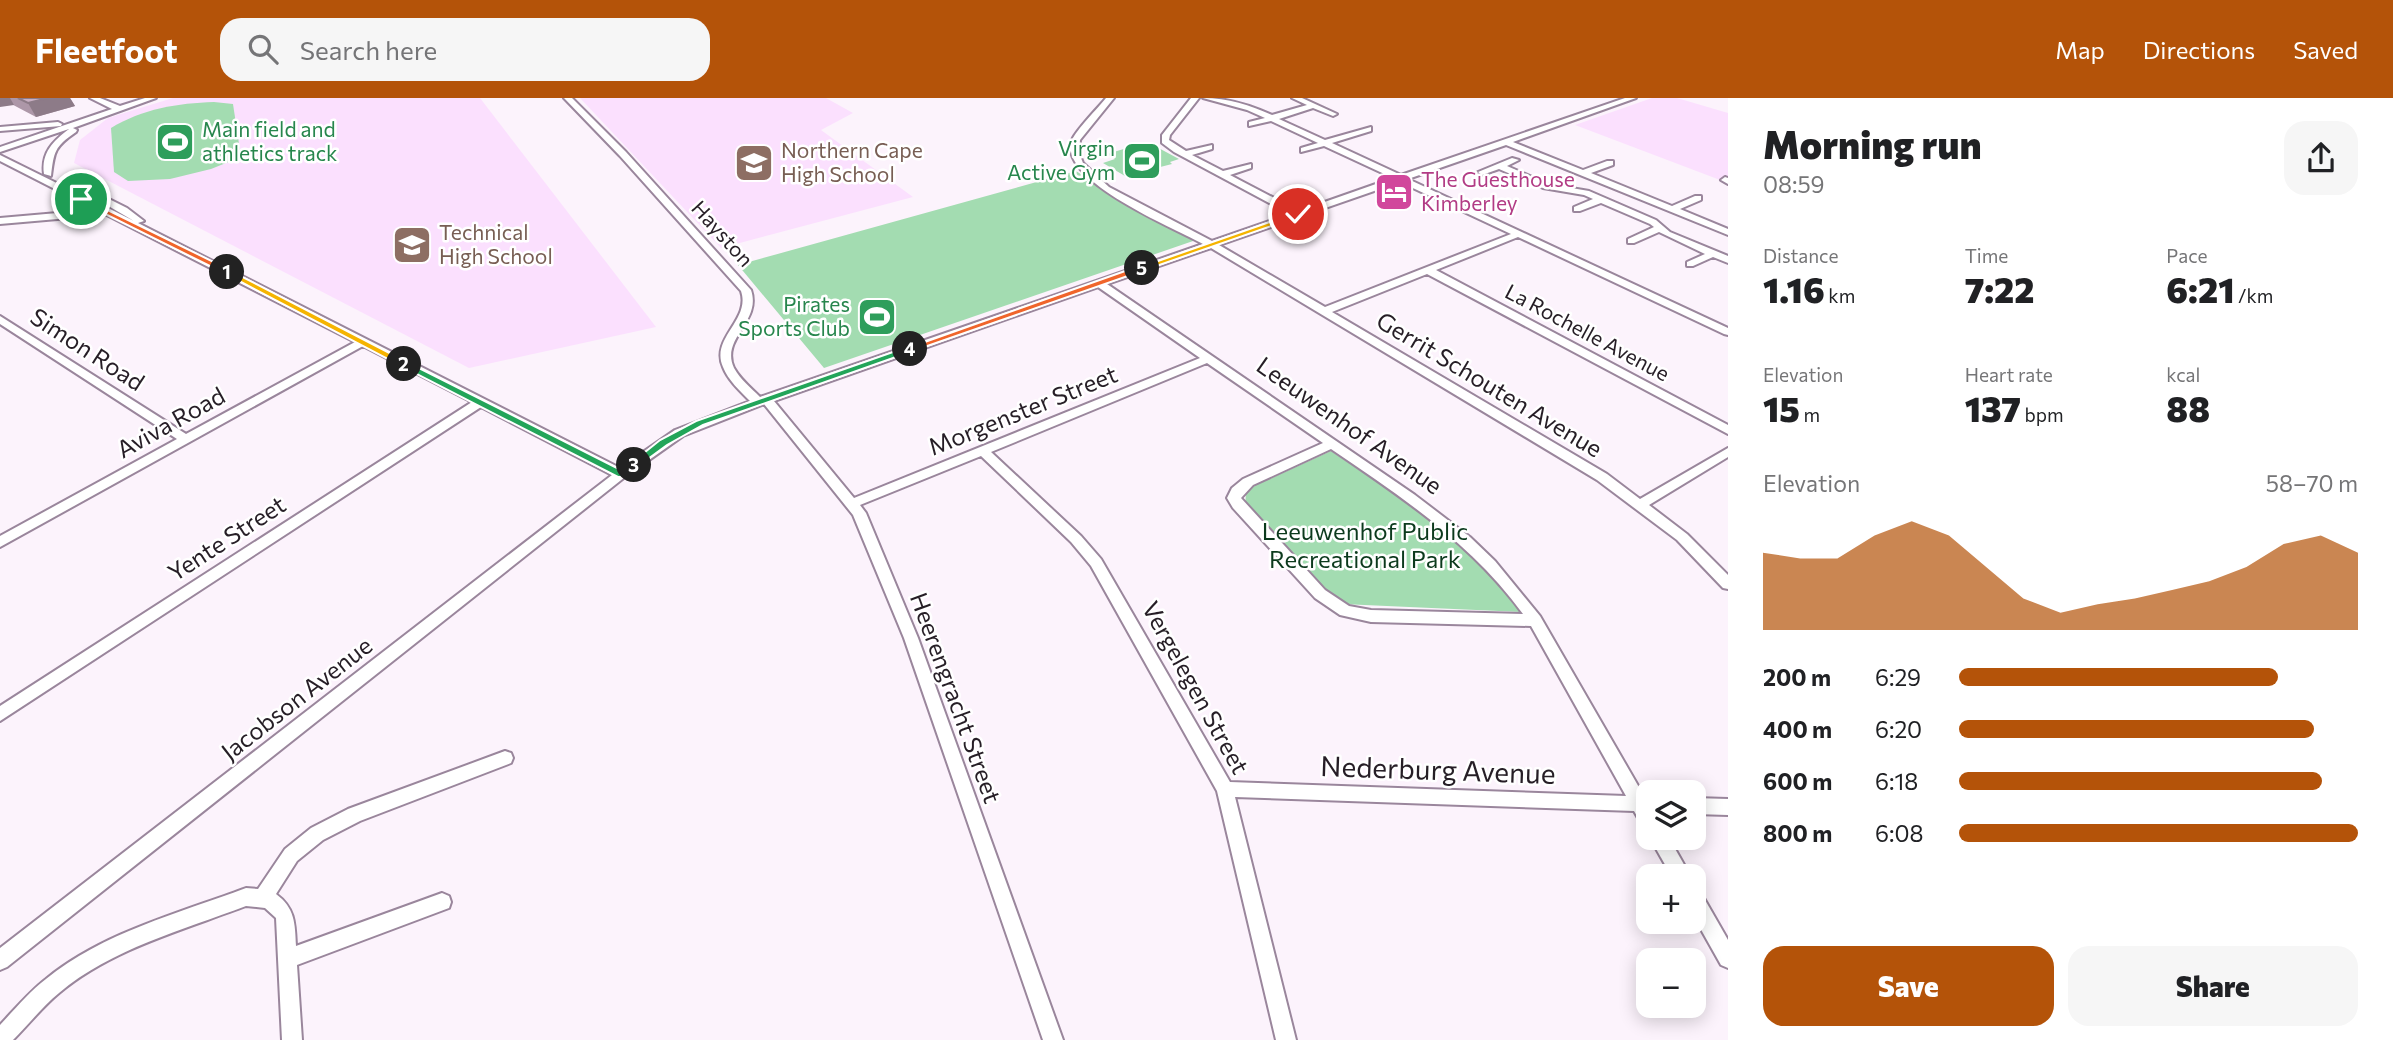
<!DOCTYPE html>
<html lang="en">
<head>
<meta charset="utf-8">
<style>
	:root { --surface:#fff; --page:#f6f6f6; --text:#202124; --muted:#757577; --accent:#b45309 }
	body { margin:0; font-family:Commissioner,sans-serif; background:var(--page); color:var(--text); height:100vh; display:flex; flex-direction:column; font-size:26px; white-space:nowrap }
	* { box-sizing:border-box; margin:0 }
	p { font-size:23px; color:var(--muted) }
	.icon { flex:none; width:38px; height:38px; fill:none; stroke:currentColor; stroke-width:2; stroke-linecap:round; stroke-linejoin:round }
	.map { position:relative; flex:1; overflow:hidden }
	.panel { display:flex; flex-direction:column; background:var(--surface); width:665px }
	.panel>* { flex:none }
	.fabs { position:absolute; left:1636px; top:682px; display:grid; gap:14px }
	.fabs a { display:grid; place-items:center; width:70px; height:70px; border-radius:14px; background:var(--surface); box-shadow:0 4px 18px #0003; font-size:35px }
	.pin { position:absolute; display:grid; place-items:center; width:60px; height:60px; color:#fff; margin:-30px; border:4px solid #fff; border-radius:50%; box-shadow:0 2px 7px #0007 }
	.km { position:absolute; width:35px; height:35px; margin:-18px; border-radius:50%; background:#222; color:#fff; font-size:19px; line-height:35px; text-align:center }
	.round { display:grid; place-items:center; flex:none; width:74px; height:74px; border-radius:21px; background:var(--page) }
	.overview { display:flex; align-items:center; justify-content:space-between; height:119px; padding:0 35px }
	h1 { font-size:38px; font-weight:800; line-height:52px }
	.metrics { display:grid; grid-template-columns:repeat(3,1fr); gap:10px; height:119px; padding:7px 35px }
	.metrics div { display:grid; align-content:center }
	.metrics b { font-size:35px; font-weight:800 }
	.metrics small { font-size:19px; font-weight:400 }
	.metrics p { font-size:19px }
	.chart { height:196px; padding:14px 35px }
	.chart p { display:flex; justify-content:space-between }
	.chart svg { width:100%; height:126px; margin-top:7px; fill:var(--accent); opacity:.7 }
	.action { display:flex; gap:14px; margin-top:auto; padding:14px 35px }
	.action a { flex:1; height:80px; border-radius:21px; background:var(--accent); color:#fff; font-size:28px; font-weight:800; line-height:80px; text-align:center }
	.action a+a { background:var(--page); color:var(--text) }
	ul { padding:0 35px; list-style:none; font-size:23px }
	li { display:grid; grid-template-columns:112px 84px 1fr; align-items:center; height:52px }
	li i { height:18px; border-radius:9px; background:var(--accent) }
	header { display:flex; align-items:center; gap:42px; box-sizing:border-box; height:98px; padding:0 35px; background:var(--accent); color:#fff }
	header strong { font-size:33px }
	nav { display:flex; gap:38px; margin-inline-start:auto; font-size:24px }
	.search { width:490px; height:63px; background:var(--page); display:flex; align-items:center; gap:18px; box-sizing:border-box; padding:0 24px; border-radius:21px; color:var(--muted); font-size:26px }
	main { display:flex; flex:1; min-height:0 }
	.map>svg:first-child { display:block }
	.built { fill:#fbe0fe }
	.green { fill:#a3dcb1 }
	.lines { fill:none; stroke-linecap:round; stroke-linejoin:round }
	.minor-casing { stroke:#9a869c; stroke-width:4 }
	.minor { fill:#fff; fill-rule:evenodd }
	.wall { fill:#ad97a8 }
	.shaded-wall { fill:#8d7b88 }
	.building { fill:#c9b0c3; stroke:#8d7b88; stroke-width:2 }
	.split-1 { fill:#f0652b; stroke:#fff; stroke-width:2 }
	.split-2 { fill:#f5b400; stroke:#fff; stroke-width:2 }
	.split-3 { fill:#22a559; stroke:#fff; stroke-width:2 }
	.split-4 { fill:#22a559; stroke:#fff; stroke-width:2 }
	.split-5 { fill:#f0652b; stroke:#fff; stroke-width:2 }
	.split-6 { fill:#f5b400; stroke:#fff; stroke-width:2 }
	.labels { text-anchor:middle; stroke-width:5; stroke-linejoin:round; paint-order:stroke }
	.far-leisure-label { font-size:21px; fill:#27864d; stroke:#fff; text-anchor:end }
	.far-education-label { font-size:21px; fill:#785e54; stroke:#fff; text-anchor:start }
	.far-hotel-label { font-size:21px; fill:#b23c85; stroke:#fff; text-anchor:start }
	.far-street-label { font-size:21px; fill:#261e26; stroke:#fff }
	.street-label { font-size:24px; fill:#261e26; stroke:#fff }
	.park-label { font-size:24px; fill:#0c3a1d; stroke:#fff }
	.near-street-label { font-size:28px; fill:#261e26; stroke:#fff }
</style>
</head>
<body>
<header>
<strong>Fleetfoot</strong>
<div class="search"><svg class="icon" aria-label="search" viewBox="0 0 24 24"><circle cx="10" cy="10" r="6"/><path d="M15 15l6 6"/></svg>Search here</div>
<nav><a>Map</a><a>Directions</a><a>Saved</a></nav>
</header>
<main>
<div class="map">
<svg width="1728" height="942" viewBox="0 0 1728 942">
	<rect width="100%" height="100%" fill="#fcf3fc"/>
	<g class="built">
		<polygon points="173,0 480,0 656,229 469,270 74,65 80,42 108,20"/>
		<polygon points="580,0 826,0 853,15 821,32 913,99 721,150"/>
		<polygon points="1652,0 1677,0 1728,15 1728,85 1575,27"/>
	</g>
	<g class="green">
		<path d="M 214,4 L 233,6 L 241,59 L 211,71 L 170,81 L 128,83 L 114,74 L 111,30 C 142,11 178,5 214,4 Z"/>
		<polygon points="1137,47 1142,50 1153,47 1179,61 1170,64 1172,66 1125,78 1103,65 1115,61 1107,56"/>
		<polygon points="1076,73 1115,98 1196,142 824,270 738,167"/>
		<polygon points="1331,353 1420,413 1480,461 1521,514 1342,506 1313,484 1245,409 1246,394 1256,387"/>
	</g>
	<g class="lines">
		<g class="minor-casing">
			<g id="minor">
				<path d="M 90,0 L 100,0 L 120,8 L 145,0 L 156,0 L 73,30 L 77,32 L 76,34 C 54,49 54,54 51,78 L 44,76 C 41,55 53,43 69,31 L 0,54 L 0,49 L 112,11 Z"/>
				<path d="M 564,0 L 572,0 L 626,54 L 751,192 C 762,224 720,240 734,270 C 740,281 751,290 760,299 L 1203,146 C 1176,131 1056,82 1072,42 C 1076,32 1098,10 1106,0 L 1114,0 L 1080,42 L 1079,55 L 1083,65 L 1109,89 L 1212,143 L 1290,116 L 1174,54 L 1162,45 L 1162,37 L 1191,0 L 1199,0 L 1170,37 L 1169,42 L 1186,53 L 1212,47 L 1212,51 L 1192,57 L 1223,73 L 1251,66 L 1251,70 L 1230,77 L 1299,113 L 1393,80 L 1324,48 L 1301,54 L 1301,50 L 1318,45 L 1271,23 L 1249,28 L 1249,24 L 1265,20 L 1247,12 L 1203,0 C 1228,0 1250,7 1272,17 L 1307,7 L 1292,0 L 1302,0 L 1337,16 L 1333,18 L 1313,10 L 1279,21 L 1325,42 L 1371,29 L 1371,33 L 1332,45 L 1401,77 L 1625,0 L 1636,0 L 1513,44 L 1583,72 L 1607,63 L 1613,63 L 1613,67 L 1591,75 L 1672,108 L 1695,98 L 1701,98 L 1701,102 L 1680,111 L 1728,131 L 1728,137 L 1506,47 L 1408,81 L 1728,230 L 1728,237 L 1724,236 L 1518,139 L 1436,172 L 1728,327 L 1728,336 L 1427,176 L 1332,214 L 1607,376 L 1640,401 L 1728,350 L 1728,359 L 1649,407 L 1687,436 L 1728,477 L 1728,491 L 1723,490 L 1677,442 L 1597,382 L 1211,150 L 1107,186 L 1415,397 L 1470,439 L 1495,463 L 1540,518 L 1644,698 L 1648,699 L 1648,729 L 1642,727 L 1634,713 L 1235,699 L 1296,942 L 1276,942 L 1217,693 L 1091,468 L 1071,444 L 981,358 L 860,407 L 866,415 L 918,540 L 1063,942 L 1043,942 L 904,540 L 853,417 L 764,306 L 683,338 L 625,379 L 7,869 L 0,872 L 0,850 L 612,377 L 481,309 L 0,623 L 0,608 L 472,304 L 363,248 L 0,449 L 0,438 L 177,341 L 0,226 L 0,218 L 186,336 L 355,244 L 97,112 L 69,120 L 0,126 L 0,120 L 69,114 L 90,109 L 0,63 L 0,57 L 99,106 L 105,106 L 87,97 L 87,93 L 93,93 L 127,110 L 144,123 L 138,125 L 620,370 L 675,332 L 750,303 C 740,293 728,282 723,269 C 710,240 751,222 741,193 L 620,58 ZM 1400,84 L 1511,136 L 1325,209 L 1219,147 ZM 105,106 L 134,123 L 106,109 ZM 1098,189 L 1200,260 L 854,400 L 774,303 ZM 1207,265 L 1323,345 L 1243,381 L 1232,390 L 1227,400 L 1233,410 L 1315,500 L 1340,517 L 1371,524 L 1531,528 L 1626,698 L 1230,684 L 1101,461 L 1081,438 L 991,354 ZM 1331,351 C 1402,399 1472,446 1523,516 L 1371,512 L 1349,508 L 1325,492 L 1241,400 L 1253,387 Z"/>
				<polygon points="58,24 62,26 61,28 0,33 0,29"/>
				<polygon points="1512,60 1519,62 1507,68 1548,86 1589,93 1656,122 1670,134 1728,158 1728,165 1713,159 1693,168 1687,168 1687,164 1705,156 1659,134 1634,145 1628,145 1628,141 1654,129 1650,126 1601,105 1580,113 1574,113 1574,109 1593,101 1584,97 1543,90 1499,71 1482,77 1478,74"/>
				<polygon points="1725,79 1728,80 1728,86 1721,82"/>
				<path d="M 505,653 L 511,655 L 513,660 L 511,665 L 360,723 L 323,742 L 297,763 L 276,796 C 295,810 295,825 296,848 L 442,795 L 449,798 L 451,804 L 449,810 L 297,867 L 302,942 L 282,942 L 276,820 L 265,810 L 246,808 C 183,832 111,851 59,895 C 42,909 28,927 13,942 L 0,942 L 0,927 C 15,911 29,894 46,881 C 102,835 179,815 246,790 L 258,791 L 285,751 L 311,730 L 348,711 Z"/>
				<polygon points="1694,700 1728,701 1728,717 1694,716"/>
				<polygon points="1650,740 1669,740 1691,779 1672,779"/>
				<polygon points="1694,792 1701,795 1728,842 1728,870 1721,867 1694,819"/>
			</g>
		</g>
		<use href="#minor" class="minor"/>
	</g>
	<polygon class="wall" points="0,0 70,0 75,8 36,19"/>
	<g class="shaded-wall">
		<polygon points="0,0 10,0 14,7 0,9"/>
		<polygon points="48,0 70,0 75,8 36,19 28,5"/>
	</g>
	<polygon class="building" points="18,0 48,0 28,5"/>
	<polygon class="split-1" points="81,99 230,172 231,174 224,175 79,103"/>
	<polygon class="split-2" points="227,171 407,264 409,266 401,268 224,175"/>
	<polygon class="split-3" points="401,264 407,264 621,372 634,364 639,367 625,379 618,379 401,268"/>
	<polygon class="split-4" points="910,248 914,251 913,253 703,327 667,347 637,369 629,367 660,342 696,323"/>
	<polygon class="split-5" points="1142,167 1145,172 913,253 905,251"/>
	<polygon class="split-6" points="1298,114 1300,118 1145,172 1138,170"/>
	<defs>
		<g id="stadium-square" transform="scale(2.0125)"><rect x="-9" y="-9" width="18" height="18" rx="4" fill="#2e9e5b" stroke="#fff"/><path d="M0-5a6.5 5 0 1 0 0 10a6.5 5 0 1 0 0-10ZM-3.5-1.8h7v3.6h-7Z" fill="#fff"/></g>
		<g id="school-square" transform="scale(2.0125)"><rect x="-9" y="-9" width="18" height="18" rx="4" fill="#8d6e63" stroke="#fff"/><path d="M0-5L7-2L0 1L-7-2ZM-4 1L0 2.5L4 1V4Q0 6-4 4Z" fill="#fff"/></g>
		<g id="hotel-square" transform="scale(2.0125)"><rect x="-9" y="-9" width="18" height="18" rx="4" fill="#d1479c" stroke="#fff"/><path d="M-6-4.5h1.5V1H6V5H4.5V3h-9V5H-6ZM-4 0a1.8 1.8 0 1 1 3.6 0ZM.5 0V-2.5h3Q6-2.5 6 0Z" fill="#fff"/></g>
	</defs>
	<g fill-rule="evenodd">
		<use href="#stadium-square" x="175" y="44"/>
		<use href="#stadium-square" x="1142" y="63"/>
		<use href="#school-square" x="754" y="65"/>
		<use href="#hotel-square" x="1394" y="94"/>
		<use href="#school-square" x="412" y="147"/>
		<use href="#stadium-square" x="877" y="219"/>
	</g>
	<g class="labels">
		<g class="far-leisure-label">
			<text x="202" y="39" text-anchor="start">Main field and<tspan x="202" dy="24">athletics track</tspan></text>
			<text x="1115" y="58">Virgin<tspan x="1115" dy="24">Active Gym</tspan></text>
			<text x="850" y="214">Pirates<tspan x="850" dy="24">Sports Club</tspan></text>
		</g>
		<g class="far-education-label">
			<text x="781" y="60">Northern Cape<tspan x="781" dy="24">High School</tspan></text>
			<text x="439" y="142">Technical<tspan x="439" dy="24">High School</tspan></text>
		</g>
		<g class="far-hotel-label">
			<text x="1421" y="89">The Guesthouse<tspan x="1421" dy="24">Kimberley</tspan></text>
		</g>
		<g class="far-street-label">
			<text transform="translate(722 136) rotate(48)" y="7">Hayston</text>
			<text transform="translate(1587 235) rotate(28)" y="7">La Rochelle Avenue</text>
		</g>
		<g class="street-label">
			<text transform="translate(87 252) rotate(33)" y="8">Simon Road</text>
			<text transform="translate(1489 287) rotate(31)" y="8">Gerrit Schouten Avenue</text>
			<text transform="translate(1023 313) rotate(-22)" y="8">Morgenster Street</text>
			<text transform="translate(171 325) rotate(-29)" y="8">Aviva Road</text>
			<text transform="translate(1349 328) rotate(35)" y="8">Leeuwenhof Avenue</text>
			<text transform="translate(227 441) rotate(-33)" y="8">Yente Street</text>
			<text transform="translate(1195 590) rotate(61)" y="8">Vergelegen Street</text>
			<text transform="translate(955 600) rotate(70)" y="8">Heerengracht Street</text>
			<text transform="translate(297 601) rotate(-38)" y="8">Jacobson Avenue</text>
		</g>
		<g class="park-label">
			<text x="1365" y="442">Leeuwenhof Public<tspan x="1365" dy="28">Recreational Park</tspan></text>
		</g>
		<g class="near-street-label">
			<text transform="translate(1438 672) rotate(2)" y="10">Nederburg Avenue</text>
		</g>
	</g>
</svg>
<div class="fabs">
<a><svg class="icon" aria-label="layers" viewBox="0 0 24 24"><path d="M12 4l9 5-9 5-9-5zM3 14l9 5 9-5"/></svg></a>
<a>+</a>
<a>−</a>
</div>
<div class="pin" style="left:81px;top:101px;background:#1e9e55"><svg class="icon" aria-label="arrive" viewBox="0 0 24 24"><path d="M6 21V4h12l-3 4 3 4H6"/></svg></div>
<div class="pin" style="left:1298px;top:116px;background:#d93025"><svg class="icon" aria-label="check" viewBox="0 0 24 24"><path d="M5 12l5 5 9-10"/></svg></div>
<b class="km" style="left:227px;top:174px">1</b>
<b class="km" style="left:404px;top:266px">2</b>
<b class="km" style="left:634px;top:367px">3</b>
<b class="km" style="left:910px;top:251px">4</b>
<b class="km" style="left:1142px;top:170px">5</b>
</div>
<section class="panel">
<div class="overview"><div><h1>Morning run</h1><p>08:59</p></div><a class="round"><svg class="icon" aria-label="share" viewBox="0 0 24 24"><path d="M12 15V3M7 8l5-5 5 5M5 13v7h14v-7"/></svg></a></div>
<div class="metrics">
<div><p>Distance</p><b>1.16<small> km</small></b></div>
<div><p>Time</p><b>7:22</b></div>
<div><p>Pace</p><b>6:21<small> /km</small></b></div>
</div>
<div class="metrics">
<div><p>Elevation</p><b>15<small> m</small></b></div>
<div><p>Heart rate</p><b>137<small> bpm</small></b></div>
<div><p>kcal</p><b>88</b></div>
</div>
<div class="chart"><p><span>Elevation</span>58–70 m</p>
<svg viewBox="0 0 160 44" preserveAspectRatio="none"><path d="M0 44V17L10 19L20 19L30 11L40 6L50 11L60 22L70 33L80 38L90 35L100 33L110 30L120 27L130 22L140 14L150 11L160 17V44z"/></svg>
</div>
<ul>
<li><b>200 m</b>6:29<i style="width:80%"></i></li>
<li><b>400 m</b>6:20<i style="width:89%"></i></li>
<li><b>600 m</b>6:18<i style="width:91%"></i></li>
<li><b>800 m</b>6:08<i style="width:100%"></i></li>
</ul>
<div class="action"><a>Save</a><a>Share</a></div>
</section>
</main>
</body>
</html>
